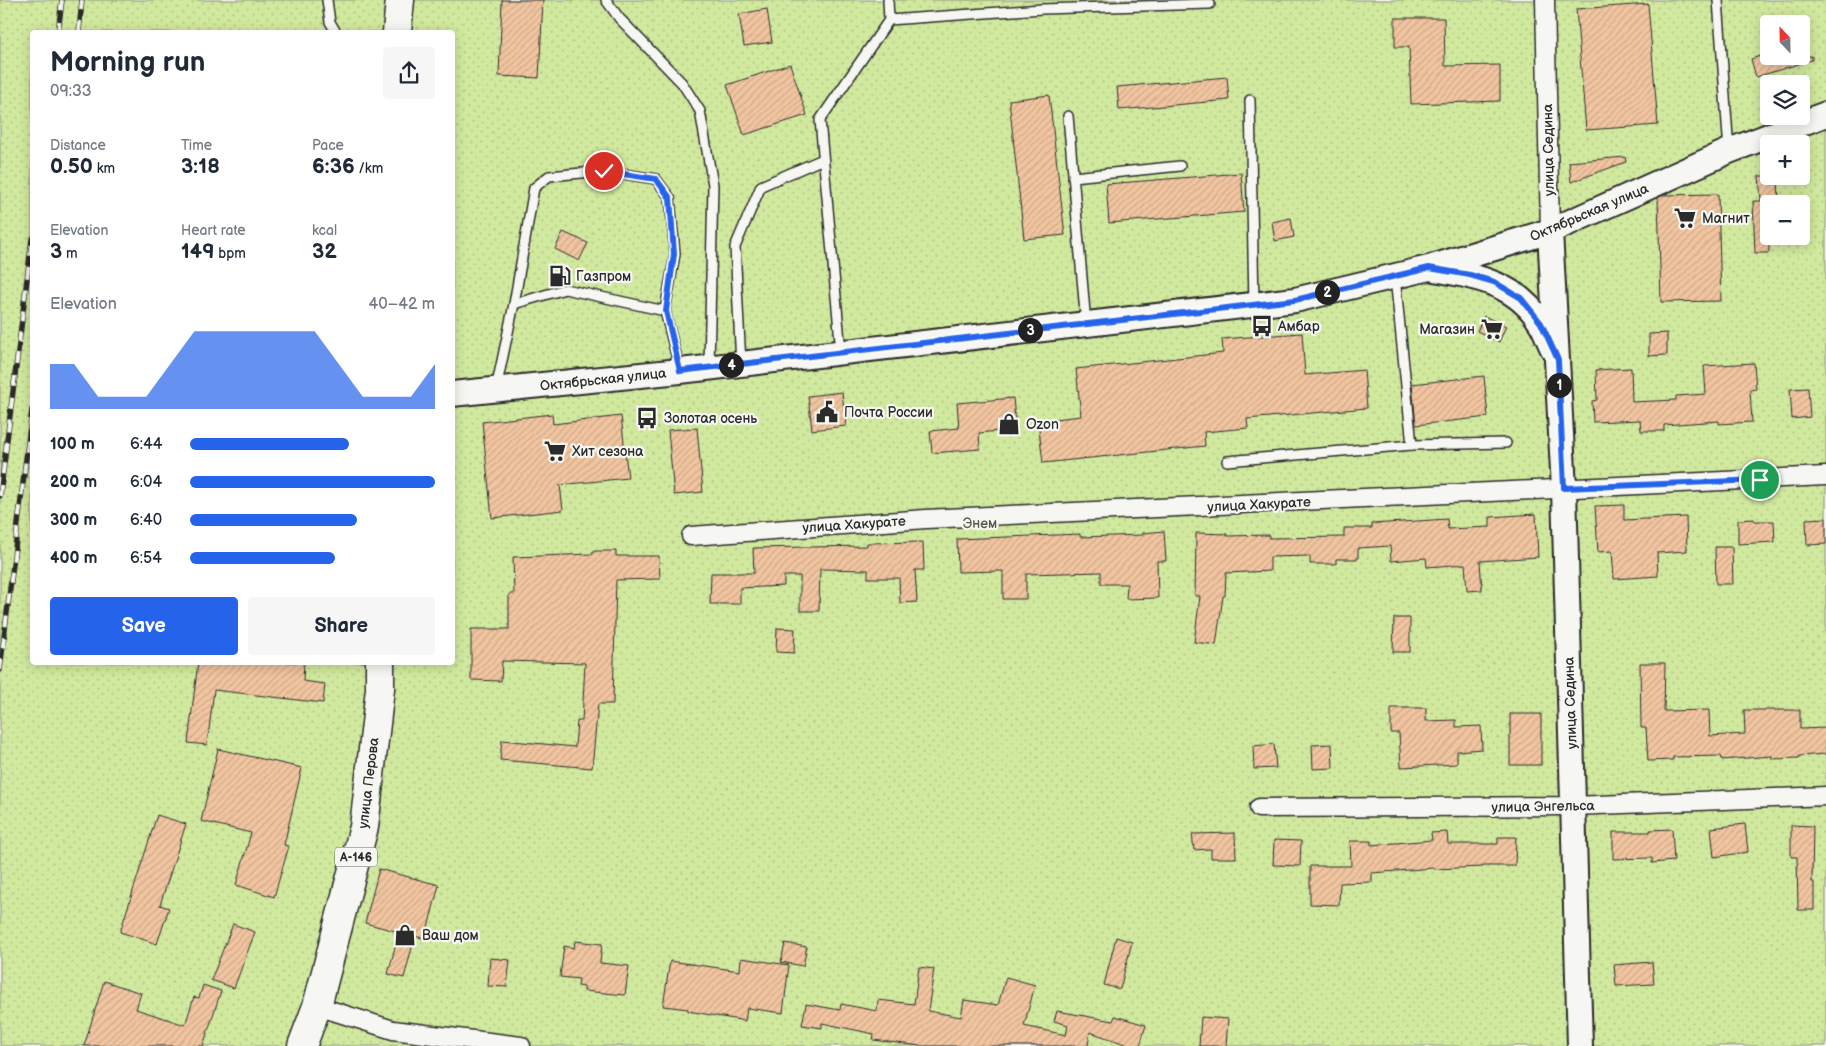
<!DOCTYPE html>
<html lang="en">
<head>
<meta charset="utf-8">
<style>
	:root { --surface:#fff; --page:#f6f6f7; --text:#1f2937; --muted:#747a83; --accent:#2563eb }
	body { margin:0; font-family:"Balsamiq Sans",sans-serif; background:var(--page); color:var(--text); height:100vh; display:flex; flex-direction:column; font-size:19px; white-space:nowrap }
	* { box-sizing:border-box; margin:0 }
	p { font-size:16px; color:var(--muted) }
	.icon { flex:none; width:28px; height:28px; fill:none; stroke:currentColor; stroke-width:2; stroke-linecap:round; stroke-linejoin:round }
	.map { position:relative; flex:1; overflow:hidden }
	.drawer { position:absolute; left:30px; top:30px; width:425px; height:635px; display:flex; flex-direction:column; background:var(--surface); border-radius:5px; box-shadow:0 2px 12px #0003 }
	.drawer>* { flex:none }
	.needle { width:32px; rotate:338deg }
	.fabs { position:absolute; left:1760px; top:15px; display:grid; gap:10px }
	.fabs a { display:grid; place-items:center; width:50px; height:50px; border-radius:5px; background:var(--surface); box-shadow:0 2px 12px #0003; font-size:25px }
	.pin { position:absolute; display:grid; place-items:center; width:42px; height:42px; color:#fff; margin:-21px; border:2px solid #fff; border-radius:50%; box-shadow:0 1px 5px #0007 }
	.km { position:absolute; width:25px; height:25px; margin:-12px; border-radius:50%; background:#222; color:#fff; font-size:14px; line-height:25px; text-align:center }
	.round { display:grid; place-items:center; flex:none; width:52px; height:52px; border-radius:5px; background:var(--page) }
	.overview { display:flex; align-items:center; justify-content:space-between; height:85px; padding:0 20px }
	h1 { font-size:28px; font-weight:700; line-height:38px }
	.stats { display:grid; grid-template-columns:repeat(3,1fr); gap:8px; height:85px; padding:5px 20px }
	.stats div { display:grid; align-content:center }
	.stats b { font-size:21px; font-weight:700 }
	.stats small { font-size:14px; font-weight:400 }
	.stats p { font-size:14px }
	.chart { height:140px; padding:10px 20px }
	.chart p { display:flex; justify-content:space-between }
	.chart svg { width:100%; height:90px; margin-top:5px; fill:var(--accent); opacity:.7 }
	.primary-button { display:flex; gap:10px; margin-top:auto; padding:10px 20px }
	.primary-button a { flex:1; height:58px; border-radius:5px; background:var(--accent); color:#fff; font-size:20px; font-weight:700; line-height:58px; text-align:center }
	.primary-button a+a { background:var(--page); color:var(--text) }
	ul { padding:0 20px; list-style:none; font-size:16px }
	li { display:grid; grid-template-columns:80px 60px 1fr; align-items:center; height:38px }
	li i { height:12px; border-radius:6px; background:var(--accent) }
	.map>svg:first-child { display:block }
	.grass { fill:url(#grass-dots); stroke:#7e8a64; fill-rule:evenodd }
	.building { fill:url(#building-hatch); stroke:#2b2b2b }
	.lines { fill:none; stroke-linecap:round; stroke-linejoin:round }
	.lane-casing { stroke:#2b2b2b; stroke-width:12 }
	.street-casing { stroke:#2b2b2b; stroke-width:21 }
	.secondary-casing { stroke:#2b2b2b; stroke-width:28 }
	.highway-casing { stroke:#2b2b2b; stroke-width:31 }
	.lane { stroke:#f6f6f2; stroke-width:9 }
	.street { stroke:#f6f6f2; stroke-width:18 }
	.secondary { stroke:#f6f6f2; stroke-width:24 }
	.highway { stroke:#f6f6f2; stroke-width:28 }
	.rail-casing { stroke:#2b2b2b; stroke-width:5.5 }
	.rail { stroke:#f6f6f2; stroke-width:4; stroke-dasharray:11; stroke-linecap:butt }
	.route-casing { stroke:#fff; stroke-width:10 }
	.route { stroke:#2563eb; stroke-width:6 }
	.labels { text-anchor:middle; stroke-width:4.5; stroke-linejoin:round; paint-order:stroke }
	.shield { fill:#f6f6f2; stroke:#686867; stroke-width:1 }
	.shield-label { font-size:12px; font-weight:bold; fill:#2b2b2b }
	.street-label { font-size:14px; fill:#2b2b2b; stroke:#f6f6f2 }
	.poi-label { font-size:14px; fill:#2b2b2b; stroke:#f6f6f2; text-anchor:start }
	.park-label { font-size:14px; fill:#545a48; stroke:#f6f6f2 }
</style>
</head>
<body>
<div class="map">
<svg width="1826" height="1046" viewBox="0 0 1826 1046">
	<defs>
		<pattern id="grass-dots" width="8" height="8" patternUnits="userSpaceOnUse" patternTransform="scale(1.25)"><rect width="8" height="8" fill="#d1e99e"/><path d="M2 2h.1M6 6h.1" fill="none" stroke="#b4c888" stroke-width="1.8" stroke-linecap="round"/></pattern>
		<pattern id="building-hatch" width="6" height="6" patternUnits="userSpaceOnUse" patternTransform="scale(1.25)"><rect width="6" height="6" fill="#f1c5a0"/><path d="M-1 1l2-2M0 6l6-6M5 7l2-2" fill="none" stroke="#cfa98a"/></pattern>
	</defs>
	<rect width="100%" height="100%" fill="#f6f6f2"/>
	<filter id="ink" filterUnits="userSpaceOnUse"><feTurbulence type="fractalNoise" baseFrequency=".02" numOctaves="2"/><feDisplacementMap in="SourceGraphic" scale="10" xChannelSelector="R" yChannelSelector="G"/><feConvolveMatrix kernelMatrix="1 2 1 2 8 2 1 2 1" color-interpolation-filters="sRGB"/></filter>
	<g filter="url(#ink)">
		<path class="grass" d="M 0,0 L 1826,0 L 1826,1046 L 0,1046 ZM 1769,24 L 1801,24 L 1801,56 L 1769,56 ZM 32,32 L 452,32 L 452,662 L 32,662 ZM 1769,84 L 1801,84 L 1801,116 L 1769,116 ZM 1769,144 L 1801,144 L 1801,176 L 1769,176 ZM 1769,204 L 1801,204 L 1801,236 L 1769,236 Z"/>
		<g class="building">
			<polygon points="502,0 543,0 539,78 499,76"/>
			<polygon points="1648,4 1658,125 1586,130 1576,9"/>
			<polygon points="767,9 772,42 744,46 739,14"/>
			<polygon points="1395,18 1444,18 1445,66 1500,65 1500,101 1411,104 1409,47 1395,47"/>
			<polygon points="1769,53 1769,56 1812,56 1812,60 1756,77 1751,59"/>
			<polygon points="790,64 807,115 744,135 727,85"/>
			<polygon points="1227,77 1229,100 1119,110 1117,87"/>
			<polygon points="1049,95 1065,235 1024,239 1009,100"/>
			<polygon points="1625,157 1626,162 1571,182 1569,162"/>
			<polygon points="1241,173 1244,212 1109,223 1106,184"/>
			<polygon points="1759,176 1778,176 1779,204 1769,204 1769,253 1755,253 1753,201 1761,201"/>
			<polygon points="1718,194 1721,301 1661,302 1658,198 1663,195"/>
			<polygon points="1291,218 1294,237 1275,241 1272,222"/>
			<polygon points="563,232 588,243 579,261 555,249"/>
			<polygon points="1484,316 1506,326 1499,342 1477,331"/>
			<polygon points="1302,333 1305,375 1364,370 1367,408 1247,419 1248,428 1204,432 1205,446 1043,463 1038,421 1081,416 1076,369 1223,353 1222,339"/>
			<polygon points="1667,333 1667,355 1649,356 1649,334"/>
			<polygon points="1754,363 1756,389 1750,390 1752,422 1719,424 1719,421 1664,425 1664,431 1641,431 1640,420 1593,422 1592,401 1597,400 1596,370 1631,368 1632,402 1676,400 1676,396 1706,394 1704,366"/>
			<polygon points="1484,376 1488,417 1416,425 1412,384"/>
			<polygon points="1808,388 1810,417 1792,419 1790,389"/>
			<polygon points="842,392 846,426 812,430 808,396"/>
			<polygon points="1013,398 1016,429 979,433 980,449 932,453 930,431 959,428 957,403"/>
			<polygon points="552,414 553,424 621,416 628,478 560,485 563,510 492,518 482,422"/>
			<polygon points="697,428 703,492 674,495 668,430"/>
			<polygon points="1624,505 1624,520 1686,517 1687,551 1657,553 1658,576 1614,579 1612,551 1598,552 1595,506"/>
			<polygon points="1536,514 1538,557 1480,561 1482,590 1467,591 1465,564 1427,567 1426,558 1391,561 1390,546 1358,548 1358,559 1336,559 1336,564 1310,564 1310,556 1270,557 1270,571 1226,573 1225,596 1223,596 1216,645 1194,642 1200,596 1195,596 1196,533 1227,534 1227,536 1269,535 1269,538 1344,537 1344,528 1372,528 1372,524 1447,519 1448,529 1490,527 1490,517"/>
			<polygon points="1826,518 1826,544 1807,545 1806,519"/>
			<polygon points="1754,519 1754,521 1774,521 1775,542 1738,544 1738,520"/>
			<polygon points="1164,531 1166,561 1157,561 1158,598 1126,599 1127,584 1101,584 1101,572 1026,574 1026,599 1003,599 1003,571 958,572 957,539 1080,534 1080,537 1143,535 1143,533"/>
			<polygon points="923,542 924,570 915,570 917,602 900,603 899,578 868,578 868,570 820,569 819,611 800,611 800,576 784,576 784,586 740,588 740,604 710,604 711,573 754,573 753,548 867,546 867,543"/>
			<polygon points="1715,547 1732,547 1733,584 1716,584"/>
			<polygon points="593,551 616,551 616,556 659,556 660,579 616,580 613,704 598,704 592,768 500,760 502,740 575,747 577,721 582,721 585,663 502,661 501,681 471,680 471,629 509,629 509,594 514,594 513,557 593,554"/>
			<polygon points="1394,618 1410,618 1410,652 1393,652"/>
			<polygon points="777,628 795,629 794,653 776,652"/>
			<polygon points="198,662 304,662 303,681 325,684 323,703 214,690 207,745 188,743"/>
			<polygon points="1640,663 1665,663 1664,711 1709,710 1710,736 1745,734 1744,710 1800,710 1800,729 1826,728 1826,754 1799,756 1799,758 1772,759 1772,756 1722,760 1721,756 1673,757 1673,760 1648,761 1646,728 1641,728"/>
			<polygon points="1391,708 1426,708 1426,721 1456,720 1456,727 1481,726 1482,749 1457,751 1457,764 1401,767 1399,733 1391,733"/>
			<rect x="1510" y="714" width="31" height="51"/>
			<polygon points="1274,744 1276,768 1254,769 1253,746"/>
			<polygon points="1332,744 1333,768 1313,769 1312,745"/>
			<polygon points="218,749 302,768 284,845 289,846 274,897 236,885 251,833 201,821"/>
			<polygon points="157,815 186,824 160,905 169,908 157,944 120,932"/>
			<polygon points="1745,824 1748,852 1714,857 1711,828"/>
			<polygon points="1791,825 1813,826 1812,882 1814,882 1814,910 1798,910 1797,857 1791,857"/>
			<polygon points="1672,829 1674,861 1652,863 1652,858 1613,859 1613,832 1650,832 1650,830"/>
			<polygon points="1447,832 1448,844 1498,844 1498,837 1516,837 1515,866 1483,866 1483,867 1434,869 1433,868 1372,873 1372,882 1340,883 1339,905 1310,904 1310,866 1351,866 1350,841 1371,841 1371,845 1432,840 1431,833"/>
			<polygon points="1235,833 1236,858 1211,858 1211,849 1194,850 1192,834"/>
			<polygon points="1274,840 1301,841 1300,866 1273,865"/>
			<polygon points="379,869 439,885 425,939 415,936 404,978 388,974 399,932 365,923"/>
			<polygon points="233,924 255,932 234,988 211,980"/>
			<polygon points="1116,937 1132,942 1120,989 1104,985"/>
			<polygon points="575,941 602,944 600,963 629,966 625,995 584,991 584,987 578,986 579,979 560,977 564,946 574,948"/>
			<polygon points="785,943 807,947 803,966 781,962"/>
			<polygon points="490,958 510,960 507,987 488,986"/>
			<polygon points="741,958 789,965 783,1013 747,1008 745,1021 688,1011 688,1009 663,1006 670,961 740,971"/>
			<polygon points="1652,962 1654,984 1616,986 1614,965"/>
			<polygon points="919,967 934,969 928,1011 961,1017 964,1000 998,1005 1006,977 1035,985 1024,1026 1066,1035 1068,1025 1054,1021 1057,1011 1113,1021 1115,1016 1146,1025 1140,1046 1131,1046 1090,1032 1088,1046 921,1046 873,1040 874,1034 822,1023 822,1028 802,1025 806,1004 840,1010 841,1004 877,1011 878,1000 914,1004"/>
			<polygon points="104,981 141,993 136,1009 185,1025 194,997 199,998 203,985 221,991 203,1046 84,1046"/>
			<polygon points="1201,1017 1228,1019 1226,1046 1199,1046"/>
		</g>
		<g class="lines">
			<g class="lane-casing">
				<g id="lane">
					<polyline points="327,0 330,22 336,32"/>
					<polyline points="606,0 619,18 682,83 700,111 713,185 709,367"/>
					<polyline points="1718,0 1729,151"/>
					<polyline points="889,20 1042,9 1210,4"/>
					<polyline points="1250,100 1254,304"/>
					<polyline points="1068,116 1086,324"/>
					<polyline points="1073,177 1180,166"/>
					<polyline points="514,304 534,188 549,176 604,171 656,179 670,198 675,254 665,311"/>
					<polyline points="841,352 820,120 889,20 888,0"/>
					<polyline points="741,364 735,247 761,186 823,159"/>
					<polyline points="496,389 514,304 565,289 665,311 680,371"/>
					<polyline points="1412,445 1506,443"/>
					<polyline points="1227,461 1412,445 1395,277"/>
				</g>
			</g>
			<g class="street-casing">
				<g id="street">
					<polyline points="1545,0 1550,231"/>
					<polyline points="691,536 926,519 1826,476"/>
					<polyline points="1259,808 1573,806 1826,796"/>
					<polyline points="317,1006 393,1030 521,1046"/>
				</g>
			</g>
			<g class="secondary-casing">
				<g id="secondary">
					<polyline points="1550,231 1564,489 1580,1046"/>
					<path d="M 1434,269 C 1476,276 1519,284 1542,325 C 1546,332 1549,341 1553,349"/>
					<polyline points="452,394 680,371 1295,300 1429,268 1550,231 1729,151 1826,114"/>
				</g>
			</g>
			<g class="highway-casing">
				<g id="highway">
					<polyline points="397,32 400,0"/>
					<polyline points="302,1046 317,1006 364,827 380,689 380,662"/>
				</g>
			</g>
			<use href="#lane" class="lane"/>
			<use href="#street" class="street"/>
			<use href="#secondary" class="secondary"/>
			<use href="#highway" class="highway"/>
			<g class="rail-casing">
				<g id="rail">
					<polyline points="58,32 62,0"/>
					<polyline points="79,32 82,0"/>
					<polyline points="0,496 32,239"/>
					<polyline points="0,670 32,410"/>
				</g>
			</g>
			<use href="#rail" class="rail"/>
		</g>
	</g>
	<g class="lines" filter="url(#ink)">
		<g class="route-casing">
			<polyline id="route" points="604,171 656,179 670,198 674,254 666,311 680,371 1295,300 1429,268 1470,275 1494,282 1521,298 1541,323 1558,360 1564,488 1760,480"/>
		</g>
		<use href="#route" class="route"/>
	</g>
	<defs>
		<g id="supermarket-bare" transform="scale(1.725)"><path d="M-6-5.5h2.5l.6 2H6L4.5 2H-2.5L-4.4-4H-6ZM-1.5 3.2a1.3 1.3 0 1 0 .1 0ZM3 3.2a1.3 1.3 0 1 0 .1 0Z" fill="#2b2b2b" stroke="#f6f6f2" stroke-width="2.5" paint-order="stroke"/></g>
		<g id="fuel-bare" transform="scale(1.725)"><path d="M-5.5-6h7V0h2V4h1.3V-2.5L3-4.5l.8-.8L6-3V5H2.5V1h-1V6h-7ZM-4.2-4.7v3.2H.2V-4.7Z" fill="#2b2b2b" stroke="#f6f6f2" stroke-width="2.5" paint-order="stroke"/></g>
		<g id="bus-bare" transform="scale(1.725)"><path d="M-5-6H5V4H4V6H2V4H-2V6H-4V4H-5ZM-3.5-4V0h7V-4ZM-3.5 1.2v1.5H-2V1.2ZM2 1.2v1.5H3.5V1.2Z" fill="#2b2b2b" stroke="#f6f6f2" stroke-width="2.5" paint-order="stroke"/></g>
		<g id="civic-bare" transform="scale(1.725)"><path d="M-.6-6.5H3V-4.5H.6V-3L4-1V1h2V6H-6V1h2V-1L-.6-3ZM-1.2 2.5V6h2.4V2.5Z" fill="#2b2b2b" stroke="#f6f6f2" stroke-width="2.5" paint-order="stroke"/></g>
		<g id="shop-bare" transform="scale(1.725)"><path d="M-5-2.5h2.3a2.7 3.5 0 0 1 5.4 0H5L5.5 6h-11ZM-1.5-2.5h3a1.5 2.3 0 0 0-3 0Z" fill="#2b2b2b" stroke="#f6f6f2" stroke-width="2.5" paint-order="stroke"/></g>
	</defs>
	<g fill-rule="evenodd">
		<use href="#supermarket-bare" x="1685" y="218"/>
		<use href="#fuel-bare" x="560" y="276"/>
		<use href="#bus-bare" x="1262" y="326"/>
		<use href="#supermarket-bare" x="1492" y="329"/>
		<use href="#civic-bare" x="827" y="412"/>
		<use href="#bus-bare" x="647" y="418"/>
		<use href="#shop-bare" x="1009" y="424"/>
		<use href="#supermarket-bare" x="555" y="451"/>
		<use href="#shop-bare" x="405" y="935"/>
	</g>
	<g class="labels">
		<rect class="shield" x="335" y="847.5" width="42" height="19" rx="4"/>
		<g class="shield-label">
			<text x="356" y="861">А-146</text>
		</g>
		<g class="street-label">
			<text transform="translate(1548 150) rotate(-91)" y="5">улица Седина</text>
			<text transform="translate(1589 212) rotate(-23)" y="5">Октябрьская улица</text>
			<text transform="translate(603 379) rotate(-6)" y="5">Октябрьская улица</text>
			<text transform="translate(1259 504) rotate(-3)" y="5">улица Хакурате</text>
			<text transform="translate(854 524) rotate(-4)" y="5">улица Хакурате</text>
			<text transform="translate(1570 703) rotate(-92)" y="5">улица Седина</text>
			<text transform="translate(368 783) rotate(-83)" y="5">улица Перова</text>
			<text transform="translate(1543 806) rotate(-1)" y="5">улица Энгельса</text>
		</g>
		<g class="poi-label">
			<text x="1702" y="223">Магнит</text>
			<text x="576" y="281">Газпром</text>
			<text x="1278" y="331">Амбар</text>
			<text x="1475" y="334" text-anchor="end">Магазин</text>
			<text x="844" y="417">Почта России</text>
			<text x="664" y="423">Золотая осень</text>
			<text x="1026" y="429">Ozon</text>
			<text x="572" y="456">Хит сезона</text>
			<text x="422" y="940">Ваш дом</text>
		</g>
		<g class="park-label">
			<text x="980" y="528">Энем</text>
		</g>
	</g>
</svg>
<div class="fabs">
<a><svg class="needle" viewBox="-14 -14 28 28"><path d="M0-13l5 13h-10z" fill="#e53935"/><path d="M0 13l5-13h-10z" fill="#747a83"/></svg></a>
<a><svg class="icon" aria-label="layers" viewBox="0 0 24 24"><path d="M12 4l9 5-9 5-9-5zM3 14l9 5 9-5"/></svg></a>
<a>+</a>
<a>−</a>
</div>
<div class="pin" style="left:1760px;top:480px;background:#1e9e55"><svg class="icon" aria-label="arrive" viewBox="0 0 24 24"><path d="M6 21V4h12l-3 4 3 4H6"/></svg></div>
<div class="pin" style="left:604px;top:171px;background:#d93025"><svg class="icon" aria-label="check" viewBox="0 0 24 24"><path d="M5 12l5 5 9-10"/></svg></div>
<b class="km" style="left:1559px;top:385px">1</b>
<b class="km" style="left:1327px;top:292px">2</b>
<b class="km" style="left:1030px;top:330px">3</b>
<b class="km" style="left:731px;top:365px">4</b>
<section class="drawer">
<div class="overview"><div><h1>Morning run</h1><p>09:33</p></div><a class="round"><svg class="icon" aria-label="share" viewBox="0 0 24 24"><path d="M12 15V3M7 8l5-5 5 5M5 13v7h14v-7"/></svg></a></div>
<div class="stats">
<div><p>Distance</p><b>0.50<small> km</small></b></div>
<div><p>Time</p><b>3:18</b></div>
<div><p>Pace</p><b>6:36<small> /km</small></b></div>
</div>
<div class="stats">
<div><p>Elevation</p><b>3<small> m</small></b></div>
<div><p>Heart rate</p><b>149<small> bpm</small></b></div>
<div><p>kcal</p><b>32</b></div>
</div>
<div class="chart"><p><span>Elevation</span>40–42 m</p>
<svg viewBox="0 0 160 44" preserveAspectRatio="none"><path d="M0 44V22L10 22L20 38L30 38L40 38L50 22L60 6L70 6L80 6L90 6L100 6L110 6L120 22L130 38L140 38L150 38L160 22V44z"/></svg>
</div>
<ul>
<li><b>100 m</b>6:44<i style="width:65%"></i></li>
<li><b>200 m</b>6:04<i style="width:100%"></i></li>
<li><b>300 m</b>6:40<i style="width:68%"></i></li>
<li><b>400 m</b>6:54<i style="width:59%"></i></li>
</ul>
<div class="primary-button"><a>Save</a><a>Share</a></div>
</section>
</div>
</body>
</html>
